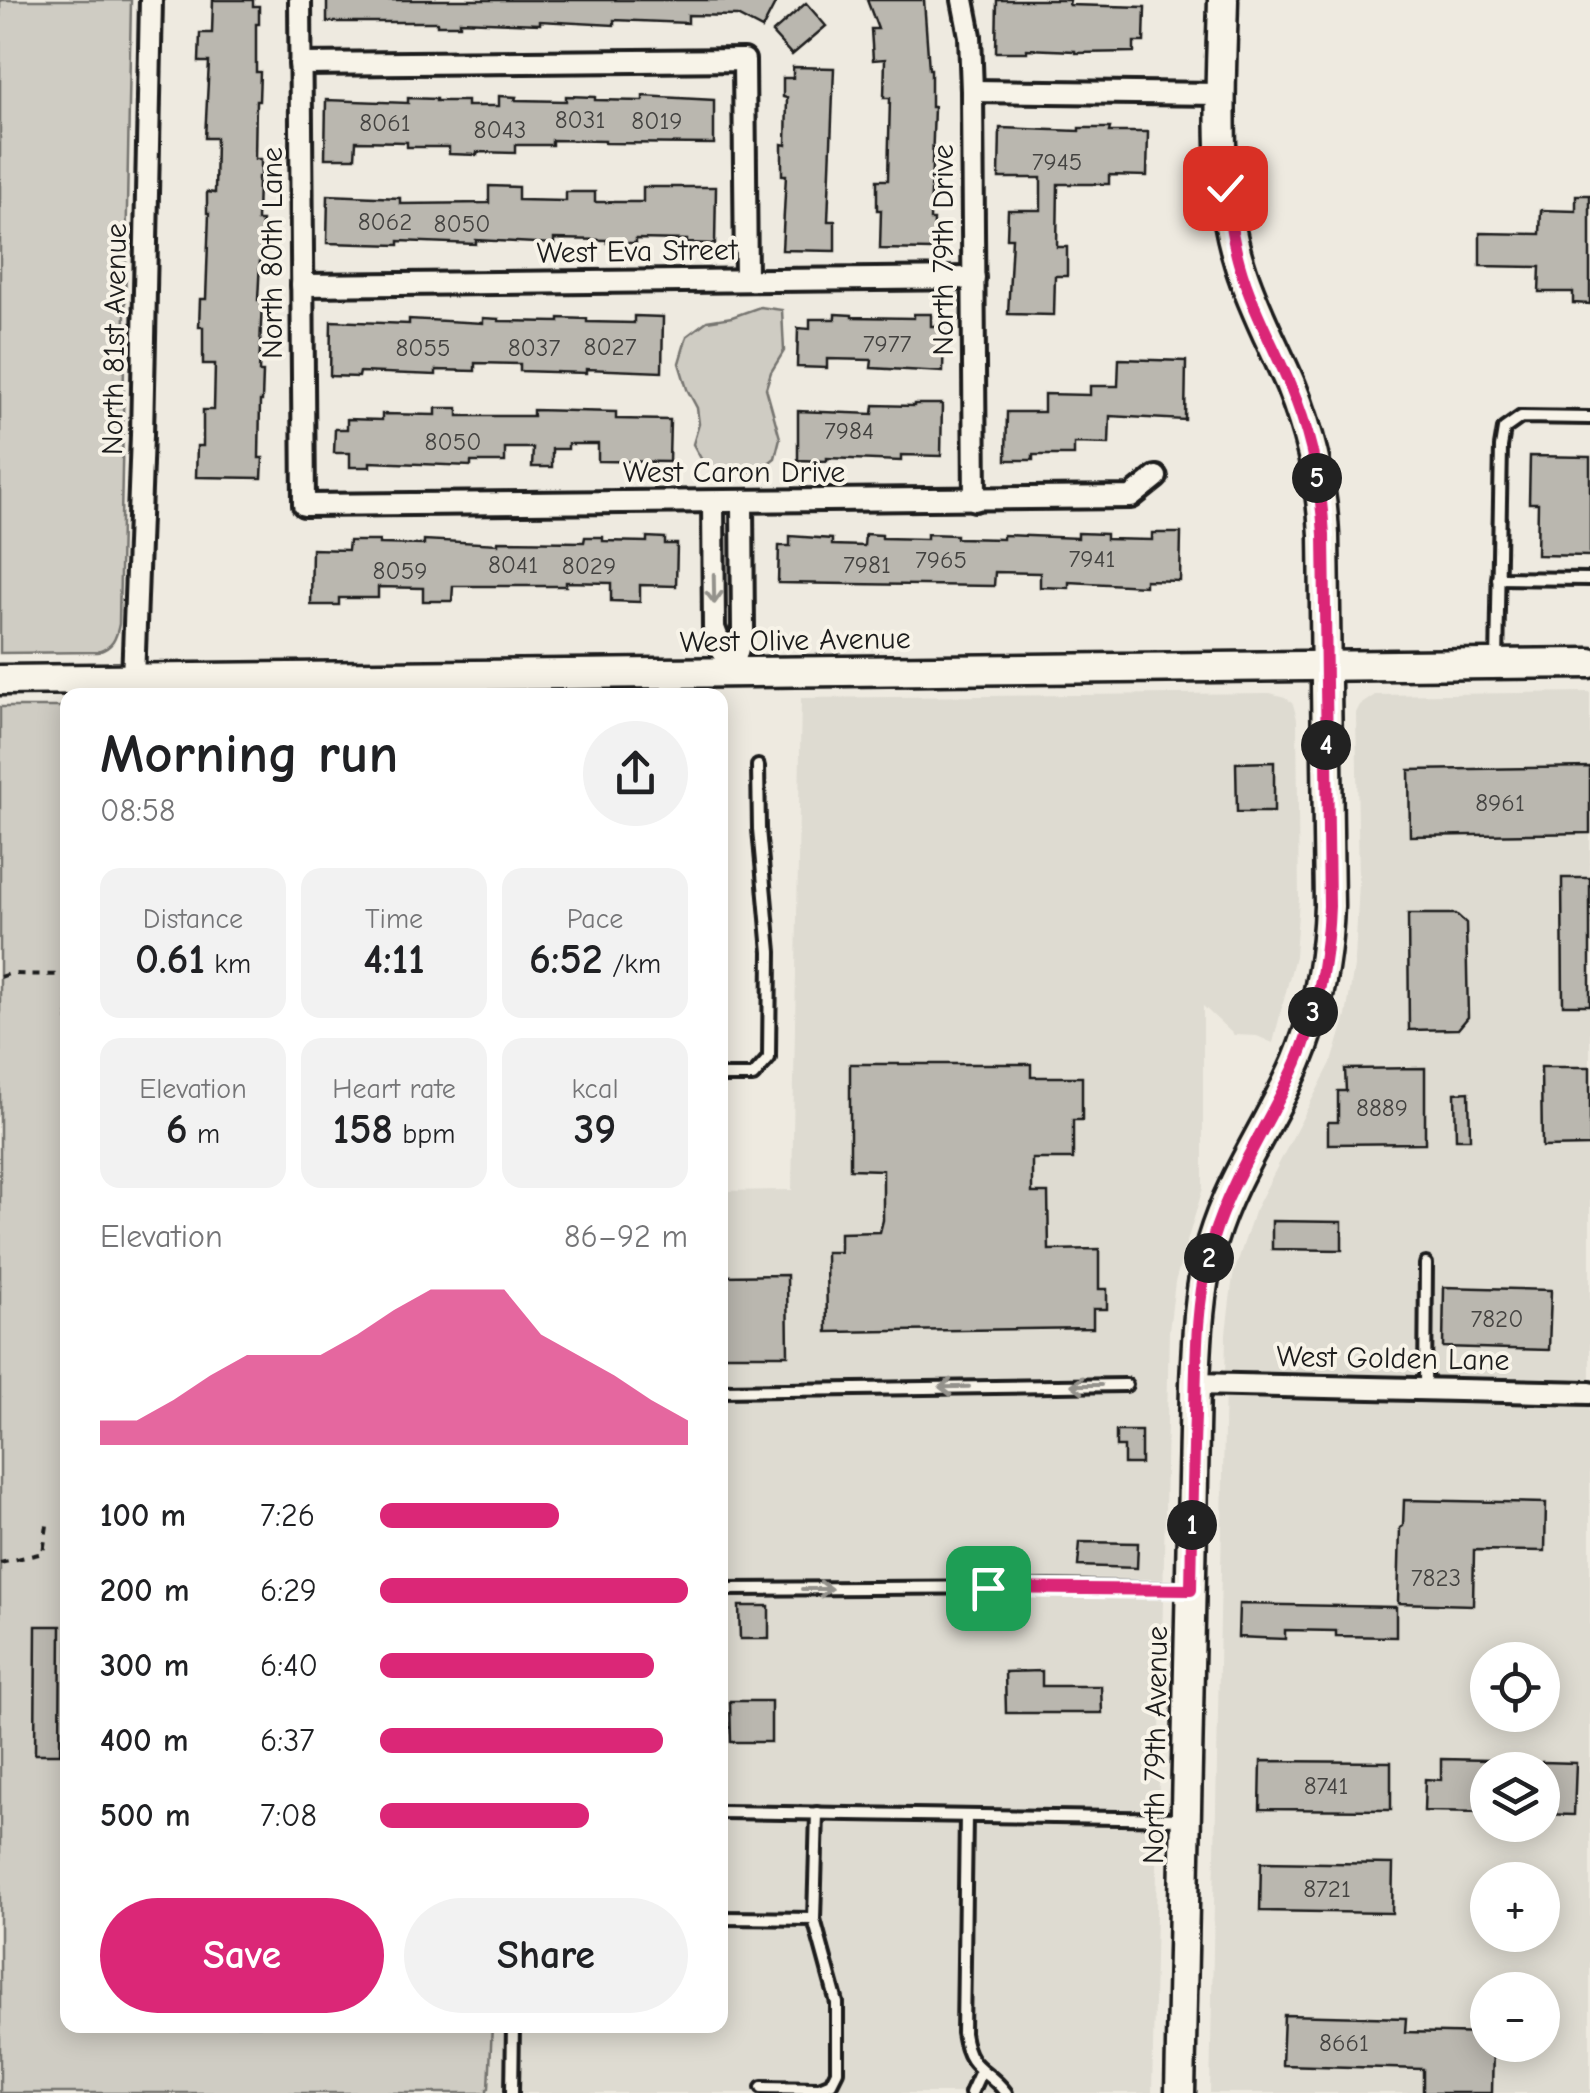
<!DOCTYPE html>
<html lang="en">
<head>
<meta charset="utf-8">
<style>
	:root { --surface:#fff; --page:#f2f2f2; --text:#202124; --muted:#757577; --accent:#db2777 }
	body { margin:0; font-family:"Comic Neue",sans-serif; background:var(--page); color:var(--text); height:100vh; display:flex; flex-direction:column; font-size:38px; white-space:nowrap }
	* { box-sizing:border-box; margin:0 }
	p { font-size:32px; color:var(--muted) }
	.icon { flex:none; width:55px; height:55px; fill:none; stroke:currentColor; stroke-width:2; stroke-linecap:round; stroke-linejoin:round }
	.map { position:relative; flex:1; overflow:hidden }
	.panel { position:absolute; left:60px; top:688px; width:668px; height:1345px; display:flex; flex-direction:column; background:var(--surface); border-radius:20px; box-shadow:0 5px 25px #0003 }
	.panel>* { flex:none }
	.buttons { position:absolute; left:1470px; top:1642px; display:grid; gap:20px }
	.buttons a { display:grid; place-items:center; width:90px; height:90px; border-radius:50%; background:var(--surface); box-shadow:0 5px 25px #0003; font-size:50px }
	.pin { position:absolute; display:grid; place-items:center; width:85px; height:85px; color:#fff; margin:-42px; border-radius:20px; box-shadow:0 5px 15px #0006 }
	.km { position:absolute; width:50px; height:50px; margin:-25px; border-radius:50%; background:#222; color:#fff; font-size:28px; line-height:50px; text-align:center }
	.round { display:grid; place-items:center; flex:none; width:105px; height:105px; border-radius:52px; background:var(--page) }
	.head { display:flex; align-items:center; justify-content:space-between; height:170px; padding:0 40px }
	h1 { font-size:55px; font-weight:800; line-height:75px }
	.stats { display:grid; grid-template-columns:repeat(3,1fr); gap:15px; height:170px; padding:10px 40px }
	.stats div { display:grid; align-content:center; border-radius:20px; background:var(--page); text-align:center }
	.stats b { font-size:42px; font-weight:800 }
	.stats small { font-size:28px; font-weight:400 }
	.stats p { font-size:28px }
	.chart { height:280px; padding:20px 40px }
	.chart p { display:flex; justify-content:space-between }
	.chart svg { width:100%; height:180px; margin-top:10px; fill:var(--accent); opacity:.7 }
	.cta { display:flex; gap:20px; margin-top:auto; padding:20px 40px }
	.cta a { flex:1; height:115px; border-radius:60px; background:var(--accent); color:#fff; font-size:40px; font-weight:800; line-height:115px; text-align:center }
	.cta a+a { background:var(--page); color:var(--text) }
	ul { padding:0 40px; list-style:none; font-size:32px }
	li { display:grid; grid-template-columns:160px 120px 1fr; align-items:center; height:75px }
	li i { height:25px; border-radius:12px; background:var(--accent) }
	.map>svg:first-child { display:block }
	.built { fill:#dedbd1; fill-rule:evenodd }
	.green { fill:#cfccc3; stroke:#767470; stroke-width:2.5 }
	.building { fill:#bab7af; stroke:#1c1c1c; stroke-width:2.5 }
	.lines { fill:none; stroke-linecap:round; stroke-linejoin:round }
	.lane-casing { stroke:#1c1c1c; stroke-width:18 }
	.street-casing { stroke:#1c1c1c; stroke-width:28 }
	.secondary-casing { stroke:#1c1c1c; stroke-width:35 }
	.path { stroke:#1c1c1c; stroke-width:4; stroke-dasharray:8 8; stroke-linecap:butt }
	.lane { stroke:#f7f3e8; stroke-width:10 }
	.street { stroke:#f7f3e8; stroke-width:20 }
	.secondary { stroke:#f7f3e8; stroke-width:28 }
	.oneway { stroke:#94928c }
	.route-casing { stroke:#fff; stroke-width:20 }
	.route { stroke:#db2777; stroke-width:12 }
	.labels { text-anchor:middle; stroke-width:8; stroke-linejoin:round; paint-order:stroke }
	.number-label { font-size:25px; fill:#444341 }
	.street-label { font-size:30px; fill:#1c1c1c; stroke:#f7f3e8 }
</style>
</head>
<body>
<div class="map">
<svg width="1590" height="2093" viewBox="0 0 1590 2093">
	<rect width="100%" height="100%" fill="#eeeae0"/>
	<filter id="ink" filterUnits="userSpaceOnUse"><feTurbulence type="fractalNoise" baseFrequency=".01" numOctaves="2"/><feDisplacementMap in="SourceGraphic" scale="20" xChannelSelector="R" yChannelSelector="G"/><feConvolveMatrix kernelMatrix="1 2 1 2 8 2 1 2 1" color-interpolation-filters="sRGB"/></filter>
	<g filter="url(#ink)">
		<g class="built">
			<path d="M 1590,692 L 1590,2093 L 1210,2093 L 1226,1333 L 1233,1276 L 1254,1212 L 1333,1059 L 1346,1016 L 1355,960 L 1359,882 L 1356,713 L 1360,705 L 1375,695 ZM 1488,1660 L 1542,1660 L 1542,1715 L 1488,1715 ZM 1488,1770 L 1542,1770 L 1542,1825 L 1488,1825 ZM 1488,1880 L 1542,1880 L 1542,1935 L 1488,1935 ZM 1488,1990 L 1542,1990 L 1542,2045 L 1488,2045 Z"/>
			<polygon points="1270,693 1285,697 1293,704 1297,719 1299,899 1295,956 1273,1043 1257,1036 1234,1035 1203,1006 1203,1188 1175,1282 1169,1331 1152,2093 487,2093 492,2025 720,2025 720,1191 792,1190 801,698"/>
		</g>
		<g class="green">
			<path d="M 0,0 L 131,0 L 119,624 C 116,639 113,647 98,652 L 0,653 Z"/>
			<polygon points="760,307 782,310 784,351 771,372 766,388 780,438 775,458 757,472 722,470 704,464 693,444 699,424 697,408 687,389 679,363 687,336 707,321 732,317"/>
			<polygon points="0,707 67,707 68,2025 492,2025 489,2088 487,2089 487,2093 0,2093"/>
		</g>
		<g class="building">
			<polygon points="213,0 253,0 253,6 259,6 259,24 256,24 256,72 260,72 259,101 256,101 255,159 261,159 261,177 258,177 257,221 262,221 258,300 262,300 259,372 263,372 262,401 260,401 259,458 263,458 262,478 196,477 197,446 203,446 203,410 214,410 215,364 203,364 203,327 199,327 200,299 206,299 209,213 207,213 207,192 215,193 216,138 205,138 209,62 199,62 200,33 212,33"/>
			<polygon points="327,0 777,0 762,29 737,16 688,15 688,23 614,20 614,25 540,21 540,24 460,21 460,25 437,25 437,22 327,22"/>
			<polygon points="867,0 924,0 929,69 931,69 931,107 934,107 930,220 934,220 933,250 880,249 881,210 877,210 877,180 888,180 890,98 884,98 885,59 873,60 871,29 878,29"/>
			<polygon points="997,0 1070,0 1069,5 1145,7 1144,42 1134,42 1134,52 1075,53 1075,51 1027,49 1027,52 996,52"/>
			<polygon points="806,3 826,26 792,55 772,33"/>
			<polygon points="793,67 834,68 828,221 835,221 835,251 782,250 786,175 782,175 782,144 786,145 787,98 783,97 783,78 793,78"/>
			<polygon points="499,96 516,97 515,100 566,101 566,96 595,97 595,100 643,101 643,96 714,100 714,144 605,143 605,141 552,140 552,145 515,145 515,153 477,152 477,155 449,154 449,147 407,147 407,142 356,141 355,158 325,158 326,100 408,103 408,98 436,99 436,101 467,101 467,106 499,106"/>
			<polygon points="1000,128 1079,131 1079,128 1110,128 1109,132 1148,132 1147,176 1109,175 1109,184 1058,184 1057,247 1067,247 1067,276 1055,276 1054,315 1008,314 1012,238 1007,238 1008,210 1041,210 1041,178 999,178"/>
			<polygon points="489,186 518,187 518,200 566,201 566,192 595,192 595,202 643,202 643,187 716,187 715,244 687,243 687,240 636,239 636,243 607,243 607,240 554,239 554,244 476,240 476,244 399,241 399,245 327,243 328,195 400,198 400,204 489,203"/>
			<polygon points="1576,195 1590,195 1590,304 1573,303 1573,292 1539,292 1540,267 1480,266 1480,233 1540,234 1541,210 1576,211"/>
			<polygon points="835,314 852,315 852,317 914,318 914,314 931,314 931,326 944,326 943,372 871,368 872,360 827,359 827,368 797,367 798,328 810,329 810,319 835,319"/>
			<polygon points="634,316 663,317 662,372 586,369 586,373 520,371 520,364 475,363 475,371 436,370 436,375 360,372 359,377 330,376 331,321 409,324 409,319 483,323 483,318 499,319 499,321 559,322 559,318 587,319 587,322 634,323"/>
			<polygon points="1119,359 1186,361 1185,420 1110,416 1109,444 1074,443 1074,455 1033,455 1033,460 1006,460 1007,412 1044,412 1044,394 1090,395 1090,386 1118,386"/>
			<polygon points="914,404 942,404 941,456 901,455 901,461 827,458 827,461 798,460 798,411 873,414 874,405 914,406"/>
			<polygon points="436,408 458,408 458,416 533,416 533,410 616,412 616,419 670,420 669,462 598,461 598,444 568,444 568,449 552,449 552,467 532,467 533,448 505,448 505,462 471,462 471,466 370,462 370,467 350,467 350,453 334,453 335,429 347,429 347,419 382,420 382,414 436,415"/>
			<polygon points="1530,456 1590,457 1590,556 1537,555 1538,503 1529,503"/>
			<polygon points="1078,533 1106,534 1106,539 1152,540 1152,533 1181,533 1180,581 1145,580 1145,586 1069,582 1069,588 1040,587 1040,573 995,572 994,586 778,583 779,546 790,546 790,536 832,539 832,545 864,546 865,534 882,535 882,538 927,539 927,534 956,535 956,538 1003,539 1003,535 1078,538"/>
			<polygon points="585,537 603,537 603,541 647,542 647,537 665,538 665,544 677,544 676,586 640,585 640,602 611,601 611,583 566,582 566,586 453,586 452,601 423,601 423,588 378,587 378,598 339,598 339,605 311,605 312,549 348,550 349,541 379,541 379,544 424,545 424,540 498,544 498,541 584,542"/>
			<polygon points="1274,762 1274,812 1237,812 1236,763"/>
			<polygon points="1590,767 1590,833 1410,836 1409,770"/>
			<polygon points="1562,878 1590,878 1590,1005 1563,1005"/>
			<polygon points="1408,914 1456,914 1466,923 1468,1017 1458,1029 1409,1030"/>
			<polygon points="850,1064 1031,1064 1031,1077 1082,1077 1082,1120 1073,1120 1073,1159 1032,1159 1032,1193 1048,1193 1049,1250 1099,1249 1099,1289 1107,1289 1107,1309 1093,1309 1093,1328 827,1332 826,1252 840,1252 840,1233 880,1232 883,1220 883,1170 850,1169"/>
			<polygon points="1541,1067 1590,1067 1590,1146 1542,1147"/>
			<polygon points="1425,1068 1425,1143 1328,1144 1328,1122 1338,1122 1338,1091 1346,1091 1345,1069"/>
			<polygon points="1469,1092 1470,1139 1456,1139 1455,1093"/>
			<polygon points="1272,1221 1342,1222 1342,1250 1272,1249"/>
			<polygon points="787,1275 788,1355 720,1355 720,1276"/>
			<polygon points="1444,1287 1551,1290 1549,1350 1443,1347"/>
			<polygon points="1116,1431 1141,1431 1141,1464 1124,1464 1124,1447 1116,1447"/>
			<polygon points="1404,1500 1546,1503 1545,1551 1474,1550 1473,1605 1398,1603 1400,1528 1403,1526"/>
			<polygon points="1080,1542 1138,1543 1137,1568 1078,1566"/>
			<polygon points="1239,1604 1396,1607 1396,1637 1336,1636 1336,1631 1285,1630 1285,1639 1238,1637"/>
			<polygon points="739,1606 769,1606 769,1639 740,1639"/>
			<polygon points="36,1626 61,1626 60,1754 35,1754"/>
			<polygon points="1042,1671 1042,1686 1101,1686 1102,1713 1006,1713 1005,1672"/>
			<polygon points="730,1701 771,1701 771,1742 731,1742"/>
			<polygon points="1441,1759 1488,1760 1488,1812 1424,1811 1425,1779 1441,1780"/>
			<polygon points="1261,1761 1391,1762 1391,1810 1260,1809"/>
			<polygon points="1542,1762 1576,1763 1574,1815 1542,1814"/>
			<polygon points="1261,1862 1393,1864 1392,1913 1260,1911"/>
			<polygon points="1284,2015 1406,2018 1405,2032 1488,2034 1488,2045 1493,2045 1492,2093 1423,2093 1423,2069 1282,2065"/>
		</g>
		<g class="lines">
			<g class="lane-casing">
				<g id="lane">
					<polyline points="1498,578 1590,579"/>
					<polyline points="1497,663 1501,447 1504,429 1521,417 1590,418"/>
					<polyline points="720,1076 753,1076 769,1058 770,952 759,829 758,766"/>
					<polyline points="1425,1389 1426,1264"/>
					<polyline points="720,1391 1126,1385"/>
					<polyline points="720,1589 1049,1587 1189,1590"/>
					<polyline points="720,1812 1184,1819"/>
					<path d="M 966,1816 L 963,2033 C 969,2073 986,2066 1006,2093"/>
					<polyline points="720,1918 814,1919 837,2003 837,2071 831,2083 819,2088 762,2087"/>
					<polyline points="814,1919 817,1813"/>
					<polyline points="512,2093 513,2025"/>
					<polyline points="971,2093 981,2071"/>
				</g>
			</g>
			<g class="street-casing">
				<g id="street">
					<polyline points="300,0 304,505 1131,497 1156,477"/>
					<polyline points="963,0 970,36 972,91 975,500"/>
					<polyline points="300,64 744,60 746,280"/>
					<polyline points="972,91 1221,94"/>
					<polyline points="302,285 974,278"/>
					<polyline points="713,502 714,628 731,673"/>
					<polyline points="731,673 743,631 742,502"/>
					<polyline points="133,679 142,435 151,0"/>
					<polyline points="1195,1384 1590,1393"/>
				</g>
			</g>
			<g class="secondary-casing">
				<g id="secondary">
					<polyline points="0,680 1590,663"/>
					<path d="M 1180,2093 L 1195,1384 C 1197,1335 1199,1288 1212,1241 C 1231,1177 1271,1122 1297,1062 C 1318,1012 1327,960 1329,906 L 1324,535 C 1322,484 1310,434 1291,386 C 1274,346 1253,308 1240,266 C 1213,181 1221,88 1223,0"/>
				</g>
			</g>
			<g class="path">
				<polyline points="0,977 9,974 63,975 68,973"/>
				<polyline points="0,1563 43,1553 47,1525"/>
			</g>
			<use href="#lane" class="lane"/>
			<use href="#street" class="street"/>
			<use href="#secondary" class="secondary"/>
		</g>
		<defs><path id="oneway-shaft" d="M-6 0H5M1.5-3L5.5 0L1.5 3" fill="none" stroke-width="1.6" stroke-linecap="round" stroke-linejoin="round" transform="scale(2.5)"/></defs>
		<g class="oneway">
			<use href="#oneway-shaft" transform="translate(714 589) rotate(89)"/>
			<use href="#oneway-shaft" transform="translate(1086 1385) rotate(180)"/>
			<use href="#oneway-shaft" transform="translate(954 1387) rotate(179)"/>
			<use href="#oneway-shaft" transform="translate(817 1589)"/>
		</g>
	</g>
	<g class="lines" filter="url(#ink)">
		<g class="route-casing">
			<path id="route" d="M 988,1588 L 1191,1590 C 1192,1532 1193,1473 1195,1415 C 1196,1357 1196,1298 1212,1241 C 1231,1178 1270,1122 1297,1062 C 1318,1012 1327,960 1329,906 L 1324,535 C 1321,484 1310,432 1290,385 C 1273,345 1251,306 1239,263 C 1232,239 1229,213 1225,188"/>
		</g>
		<use href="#route" class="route"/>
	</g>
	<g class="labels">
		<g class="number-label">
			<text x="580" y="128">8031</text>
			<text x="657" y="129">8019</text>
			<text x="385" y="131">8061</text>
			<text x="500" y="138">8043</text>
			<text x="1057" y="170">7945</text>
			<text x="385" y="230">8062</text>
			<text x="462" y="232">8050</text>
			<text x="887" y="352">7977</text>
			<text x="610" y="355">8027</text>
			<text x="423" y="356">8055</text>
			<text x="534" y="356">8037</text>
			<text x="849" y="439">7984</text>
			<text x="453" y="450">8050</text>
			<text x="1092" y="567">7941</text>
			<text x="941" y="568">7965</text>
			<text x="513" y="573">8041</text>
			<text x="867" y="573">7981</text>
			<text x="589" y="574">8029</text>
			<text x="400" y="579">8059</text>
			<text x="1500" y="811">8961</text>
			<text x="1382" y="1116">8889</text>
			<text x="1497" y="1327">7820</text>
			<text x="1436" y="1586">7823</text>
			<text x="1326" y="1794">8741</text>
			<text x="1327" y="1897">8721</text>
			<text x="1344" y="2051">8661</text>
		</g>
		<g class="street-label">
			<text transform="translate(943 250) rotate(-90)" y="10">North 79th Drive</text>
			<text transform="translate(637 251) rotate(-1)" y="10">West Eva Street</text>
			<text transform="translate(272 253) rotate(-90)" y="10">North 80th Lane</text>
			<text transform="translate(114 339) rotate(-89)" y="10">North 81st Avenue</text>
			<text x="734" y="482">West Caron Drive</text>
			<text transform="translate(795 640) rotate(-1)" y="10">West Olive Avenue</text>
			<text transform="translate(1393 1358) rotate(1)" y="10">West Golden Lane</text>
			<text transform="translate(1155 1745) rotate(-89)" y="10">North 79th Avenue</text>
		</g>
	</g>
</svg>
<div class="buttons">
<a><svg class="icon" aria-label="locate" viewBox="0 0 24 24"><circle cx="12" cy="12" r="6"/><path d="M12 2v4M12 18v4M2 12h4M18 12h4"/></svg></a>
<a><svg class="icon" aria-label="layers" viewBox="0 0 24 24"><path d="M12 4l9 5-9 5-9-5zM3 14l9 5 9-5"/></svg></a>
<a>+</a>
<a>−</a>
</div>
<div class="pin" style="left:988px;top:1588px;background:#1e9e55"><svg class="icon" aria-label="arrive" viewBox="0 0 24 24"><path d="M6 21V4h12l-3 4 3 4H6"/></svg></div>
<div class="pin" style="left:1225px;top:188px;background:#d93025"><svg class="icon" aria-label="check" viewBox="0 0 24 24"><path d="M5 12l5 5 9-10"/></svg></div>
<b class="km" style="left:1192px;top:1525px">1</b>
<b class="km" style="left:1209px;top:1258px">2</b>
<b class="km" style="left:1313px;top:1012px">3</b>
<b class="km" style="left:1326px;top:745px">4</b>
<b class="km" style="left:1317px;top:478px">5</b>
<section class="panel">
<div class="head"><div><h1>Morning run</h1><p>08:58</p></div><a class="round"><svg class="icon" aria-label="share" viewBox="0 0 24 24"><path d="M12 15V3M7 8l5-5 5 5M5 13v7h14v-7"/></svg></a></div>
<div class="stats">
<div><p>Distance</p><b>0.61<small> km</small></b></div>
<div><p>Time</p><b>4:11</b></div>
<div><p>Pace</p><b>6:52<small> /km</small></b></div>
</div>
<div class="stats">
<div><p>Elevation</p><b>6<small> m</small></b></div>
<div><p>Heart rate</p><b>158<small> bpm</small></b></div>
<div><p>kcal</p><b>39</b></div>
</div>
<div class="chart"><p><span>Elevation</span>86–92 m</p>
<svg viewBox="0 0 160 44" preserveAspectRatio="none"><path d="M0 44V38L10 38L20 33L30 27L40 22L50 22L60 22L70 17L80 11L90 6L100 6L110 6L120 17L130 22L140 27L150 33L160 38V44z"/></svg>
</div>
<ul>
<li><b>100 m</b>7:26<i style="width:58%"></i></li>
<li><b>200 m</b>6:29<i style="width:100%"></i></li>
<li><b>300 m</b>6:40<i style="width:89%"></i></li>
<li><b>400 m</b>6:37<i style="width:92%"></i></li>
<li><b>500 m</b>7:08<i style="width:68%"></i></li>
</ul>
<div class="cta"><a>Save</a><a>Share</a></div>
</section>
</div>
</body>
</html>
